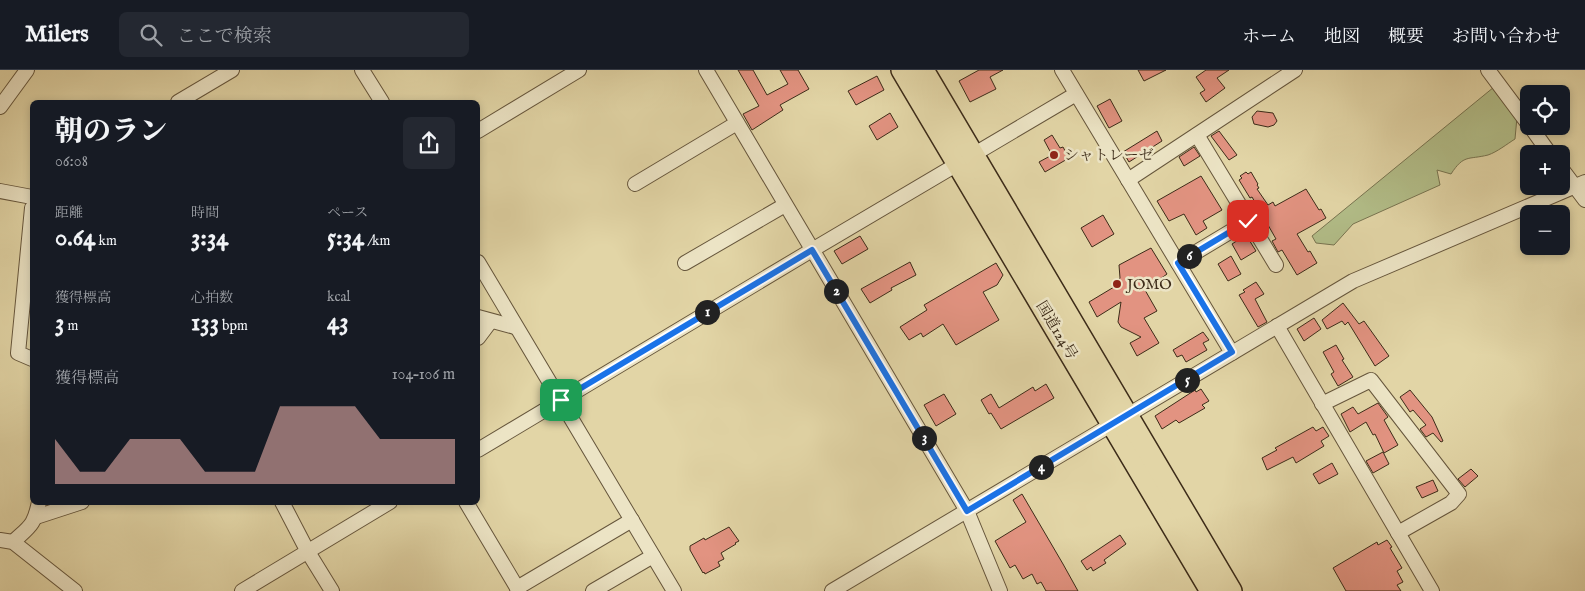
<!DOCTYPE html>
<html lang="ja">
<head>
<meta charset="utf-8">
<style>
	:root { --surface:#171b24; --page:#242831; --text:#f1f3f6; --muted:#9ea1a6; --line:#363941; --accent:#c59692 }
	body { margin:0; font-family:"IM FELL English","Noto Serif JP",serif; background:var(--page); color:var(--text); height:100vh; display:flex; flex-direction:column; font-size:19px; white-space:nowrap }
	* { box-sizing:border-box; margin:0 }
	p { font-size:16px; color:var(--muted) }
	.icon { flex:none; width:28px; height:28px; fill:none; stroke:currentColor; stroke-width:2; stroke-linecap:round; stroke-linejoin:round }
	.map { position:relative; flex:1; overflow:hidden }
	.sheet { position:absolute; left:30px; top:30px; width:450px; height:405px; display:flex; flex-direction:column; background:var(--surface); border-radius:8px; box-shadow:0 2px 8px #0003 }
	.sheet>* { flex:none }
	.fabs { position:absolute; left:1520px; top:15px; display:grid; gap:10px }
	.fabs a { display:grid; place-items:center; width:50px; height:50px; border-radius:8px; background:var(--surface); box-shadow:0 2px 8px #0003; font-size:25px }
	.pin { position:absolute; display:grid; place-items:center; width:42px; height:42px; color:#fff; margin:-21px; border-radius:10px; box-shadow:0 2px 8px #0006 }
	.km { position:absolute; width:25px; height:25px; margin:-12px; border-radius:50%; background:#222; color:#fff; font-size:14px; line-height:25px; text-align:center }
	.round { display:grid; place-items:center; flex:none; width:52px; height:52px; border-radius:8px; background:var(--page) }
	.overview { display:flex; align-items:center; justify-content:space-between; height:85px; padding:0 25px }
	h1 { font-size:28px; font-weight:800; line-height:38px }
	.metrics { display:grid; grid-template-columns:repeat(3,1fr); gap:8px; height:85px; padding:5px 25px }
	.metrics div { display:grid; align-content:center }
	.metrics b { font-size:25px; font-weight:800 }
	.metrics small { font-size:14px; font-weight:400 }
	.metrics p { font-size:14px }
	.chart { height:140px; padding:10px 25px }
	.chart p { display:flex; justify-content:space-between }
	.chart svg { width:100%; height:90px; margin-top:5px; fill:var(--accent); opacity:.7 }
	header { display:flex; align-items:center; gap:30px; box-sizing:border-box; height:70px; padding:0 25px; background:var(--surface); border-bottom:1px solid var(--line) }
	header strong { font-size:24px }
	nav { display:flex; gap:28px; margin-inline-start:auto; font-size:18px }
	.search { width:350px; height:45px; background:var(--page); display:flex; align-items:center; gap:12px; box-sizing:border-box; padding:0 18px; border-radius:8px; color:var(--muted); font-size:19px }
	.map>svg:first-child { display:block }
	.green { fill:#b2bd88; stroke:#787450 }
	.building { fill:#e29381; stroke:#3d2c19 }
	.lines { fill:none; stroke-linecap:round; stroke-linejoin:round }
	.minor-casing { stroke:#66563c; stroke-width:16 }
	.highway-casing { stroke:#3d2c19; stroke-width:24 }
	.minor { stroke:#ece4c5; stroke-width:14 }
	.highway { stroke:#e2d5a6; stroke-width:21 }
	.route-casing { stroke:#fff; stroke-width:10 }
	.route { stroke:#1a73e8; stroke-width:6 }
	.poi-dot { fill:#8f2418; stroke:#ece4c5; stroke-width:2 }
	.labels { text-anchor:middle; stroke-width:5; stroke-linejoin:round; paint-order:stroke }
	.poi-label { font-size:15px; fill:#3d2c19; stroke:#ece4c5; text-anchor:start }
	.street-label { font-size:15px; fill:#3d2c19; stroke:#ece4c5 }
</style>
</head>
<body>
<header>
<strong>Milers</strong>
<div class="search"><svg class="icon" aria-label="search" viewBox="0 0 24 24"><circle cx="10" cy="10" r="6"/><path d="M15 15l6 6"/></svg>ここで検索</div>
<nav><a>ホーム</a><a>地図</a><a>概要</a><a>お問い合わせ</a></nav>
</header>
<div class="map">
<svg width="1585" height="521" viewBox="0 0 1585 521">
	<rect width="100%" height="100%" fill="#e2d5a6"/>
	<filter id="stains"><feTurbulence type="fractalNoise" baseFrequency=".004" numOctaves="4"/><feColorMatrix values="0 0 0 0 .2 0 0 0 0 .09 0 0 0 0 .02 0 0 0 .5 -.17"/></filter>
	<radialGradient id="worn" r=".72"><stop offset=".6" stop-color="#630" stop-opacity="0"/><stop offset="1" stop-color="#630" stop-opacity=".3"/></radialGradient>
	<path class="green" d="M 1494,17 L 1517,47 L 1515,69 C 1507,74 1497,82 1488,85 C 1468,90 1464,84 1451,104 L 1437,100 L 1440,115 L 1353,154 L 1334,175 L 1316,173 L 1312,166 Z"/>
	<g class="building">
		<polygon points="738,0 753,0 767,25 788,14 780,0 798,0 809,19 780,35 783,40 752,60 743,44 759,36"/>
		<polygon points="979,0 1003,0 990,7 996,19 970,32 959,11"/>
		<polygon points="1138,0 1166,0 1144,11"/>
		<polygon points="1206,0 1229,0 1217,8 1225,18 1206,32 1200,23 1205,20 1196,7"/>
		<polygon points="877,6 884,20 856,35 848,21"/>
		<polygon points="1110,29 1122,51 1109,58 1097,36"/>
		<polygon points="1257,41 1273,43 1277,51 1274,55 1268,57 1254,54 1252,47"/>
		<polygon points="890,43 898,57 877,70 869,56"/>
		<polygon points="1157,61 1162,71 1129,92 1123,82"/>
		<polygon points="1219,61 1237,85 1229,90 1211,66"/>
		<polygon points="1052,65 1060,78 1063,77 1069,88 1045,102 1039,92 1052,85 1044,70"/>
		<polygon points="1194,77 1200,86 1184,96 1179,87"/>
		<polygon points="1246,102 1248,104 1251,102 1258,114 1257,115 1259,118 1257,119 1268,135 1273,132 1275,136 1306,119 1319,140 1321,139 1326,148 1297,164 1308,182 1310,181 1317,193 1297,205 1282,180 1278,182 1272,171 1276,169 1252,127 1250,128 1239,110 1242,108 1240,106"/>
		<polygon points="1201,106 1222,140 1203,151 1207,158 1196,165 1184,144 1169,151 1157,131"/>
		<polygon points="1103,145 1114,164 1092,177 1081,158"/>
		<polygon points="1246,165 1256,181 1241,190 1232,174"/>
		<polygon points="860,166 868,179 842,194 834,181"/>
		<polygon points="1151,178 1167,204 1145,220 1157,241 1144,248 1159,273 1137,286 1130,273 1141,267 1121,257 1118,252 1121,232 1097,247 1089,232 1114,217 1120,208 1119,195"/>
		<polygon points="1231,186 1241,204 1228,211 1218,194"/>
		<polygon points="910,192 916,205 891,218 892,220 870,233 861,219"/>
		<polygon points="996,193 1003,205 997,215 983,222 999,250 956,275 943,254 923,267 921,263 909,270 900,257 927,240 924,235"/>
		<polygon points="1256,212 1264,224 1255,229 1267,252 1258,257 1239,225 1245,222 1243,220"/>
		<polygon points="1343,233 1359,254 1364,251 1389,286 1375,296 1348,252 1345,255 1342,251 1327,259 1322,250"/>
		<polygon points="1314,248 1321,259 1304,271 1297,259"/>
		<polygon points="1203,262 1209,270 1203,273 1207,280 1186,292 1182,285 1177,287 1173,280"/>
		<polygon points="1336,275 1344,289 1342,290 1353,307 1338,316 1331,304 1334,302 1323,282"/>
		<polygon points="1046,314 1054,328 1001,359 991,343 989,344 981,330 991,324 999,338 1033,317 1035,321"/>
		<polygon points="1201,319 1209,331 1202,335 1205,338 1179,353 1176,350 1162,359 1155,346 1195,320 1196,322"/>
		<polygon points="1410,320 1432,347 1443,371 1441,372 1433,363 1426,367 1420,359 1426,355 1413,340 1410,342 1400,327"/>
		<polygon points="944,324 956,344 936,356 924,335"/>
		<polygon points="1378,333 1388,347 1384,350 1398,375 1384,383 1375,364 1373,365 1366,352 1350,362 1341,344 1353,337 1358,344"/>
		<polygon points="1313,357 1316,361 1323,357 1329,366 1321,371 1324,376 1296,393 1293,387 1267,400 1262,388 1277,380 1275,378"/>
		<polygon points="1383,382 1389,394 1373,403 1366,391"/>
		<polygon points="1332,393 1338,404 1319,414 1313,404"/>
		<polygon points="1471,399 1478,406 1465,417 1458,409"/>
		<polygon points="1433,410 1438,421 1422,428 1416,417"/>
		<polygon points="1022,424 1063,494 1078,521 1046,521 1041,512 1037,514 1032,504 1023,509 1015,495 1010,498 995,471 1026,452 1013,430"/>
		<polygon points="729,457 739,471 735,473 736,474 721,483 724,489 718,492 720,496 705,504 704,502 703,503 690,480 690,476 704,468 705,470"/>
		<polygon points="1120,465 1126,474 1104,490 1106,493 1093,501 1091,497 1087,500 1081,491"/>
		<polygon points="1387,470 1392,477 1390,478 1402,498 1397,501 1403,512 1397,515 1401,521 1346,521 1333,498 1377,472 1378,475"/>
	</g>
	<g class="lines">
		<g class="minor-casing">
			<g id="minor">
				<polyline points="362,0 382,32"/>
				<polyline points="706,0 967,441 1000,521"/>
				<polyline points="1062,0 1232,283"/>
				<polyline points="1488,0 1529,55"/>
				<polyline points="178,32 232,0"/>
				<polyline points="0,37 27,0"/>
				<polyline points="1530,56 1550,84"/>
				<polyline points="478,61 579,0"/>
				<polyline points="1197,65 1276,195"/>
				<polyline points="1561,98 1585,130"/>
				<polyline points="1128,110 1295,0"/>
				<polyline points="635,114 737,53"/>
				<polyline points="0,121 32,127"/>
				<polyline points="32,138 18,283 32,289"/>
				<polyline points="478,192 674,521"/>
				<polyline points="685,193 785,135"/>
				<polyline points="1178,193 1248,151"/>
				<polyline points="478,247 515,257"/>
				<polyline points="1277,256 1432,521"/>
				<polyline points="478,268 490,252"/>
				<polyline points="1322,334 1371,310 1459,424 1451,433 1398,463"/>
				<polyline points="478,380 812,180 1076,24"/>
				<polyline points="282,432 308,482 332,521"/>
				<polyline points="466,432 519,521"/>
				<polyline points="36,447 82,432"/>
				<polyline points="0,470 13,472 75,521"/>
				<path d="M 13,472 C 30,456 34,456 39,432"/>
				<polyline points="517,518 632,450"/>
				<polyline points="242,521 390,432"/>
				<polyline points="593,521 653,486"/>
				<polyline points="832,521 1353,211 1585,112"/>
			</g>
		</g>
		<g class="highway-casing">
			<g id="highway">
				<polyline points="902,0 1211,521"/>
				<polyline points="923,0 1231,521"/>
			</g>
		</g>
		<use href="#minor" class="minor"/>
		<use href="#highway" class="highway"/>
	</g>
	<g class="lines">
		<g class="route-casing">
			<polyline id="route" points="561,330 812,180 967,441 1232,282 1178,193 1248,151"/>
		</g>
		<use href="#route" class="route"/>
	</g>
	<g class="poi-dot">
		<circle cx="1054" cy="85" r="5"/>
		<circle cx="1117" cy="214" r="5"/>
	</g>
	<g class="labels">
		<g class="poi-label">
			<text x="1064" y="90">シャトレーゼ</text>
			<text x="1127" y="219">JOMO</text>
		</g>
		<g class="street-label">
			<text transform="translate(1057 260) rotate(59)" y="5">国道124号</text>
		</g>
	</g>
	<rect width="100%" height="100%" filter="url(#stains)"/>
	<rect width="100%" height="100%" fill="url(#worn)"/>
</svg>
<div class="fabs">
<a><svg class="icon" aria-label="locate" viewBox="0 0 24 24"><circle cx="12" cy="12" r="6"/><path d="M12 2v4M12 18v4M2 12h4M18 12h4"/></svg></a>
<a>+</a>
<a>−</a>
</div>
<div class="pin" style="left:561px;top:330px;background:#1e9e55"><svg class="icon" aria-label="arrive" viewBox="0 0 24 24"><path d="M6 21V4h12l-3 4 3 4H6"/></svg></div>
<div class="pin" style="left:1248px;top:151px;background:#d93025"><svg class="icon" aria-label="check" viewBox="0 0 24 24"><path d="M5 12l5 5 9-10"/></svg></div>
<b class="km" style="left:707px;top:242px">1</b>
<b class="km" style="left:836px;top:221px">2</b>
<b class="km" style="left:924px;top:368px">3</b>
<b class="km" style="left:1041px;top:397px">4</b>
<b class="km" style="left:1187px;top:310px">5</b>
<b class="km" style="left:1189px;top:186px">6</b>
<section class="sheet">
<div class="overview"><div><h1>朝のラン</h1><p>06:08</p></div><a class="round"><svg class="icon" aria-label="share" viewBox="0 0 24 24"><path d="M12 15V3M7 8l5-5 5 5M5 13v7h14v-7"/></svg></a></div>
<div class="metrics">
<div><p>距離</p><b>0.64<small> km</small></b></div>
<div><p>時間</p><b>3:34</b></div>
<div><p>ペース</p><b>5:34<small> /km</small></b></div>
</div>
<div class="metrics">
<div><p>獲得標高</p><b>3<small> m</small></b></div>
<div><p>心拍数</p><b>133<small> bpm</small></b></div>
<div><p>kcal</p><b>43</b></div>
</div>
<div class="chart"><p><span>獲得標高</span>104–106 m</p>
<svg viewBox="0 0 160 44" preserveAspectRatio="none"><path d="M0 44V22L10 38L20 38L30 22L40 22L50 22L60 38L70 38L80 38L90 6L100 6L110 6L120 6L130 22L140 22L150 22L160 22V44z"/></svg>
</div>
</section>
</div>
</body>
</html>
